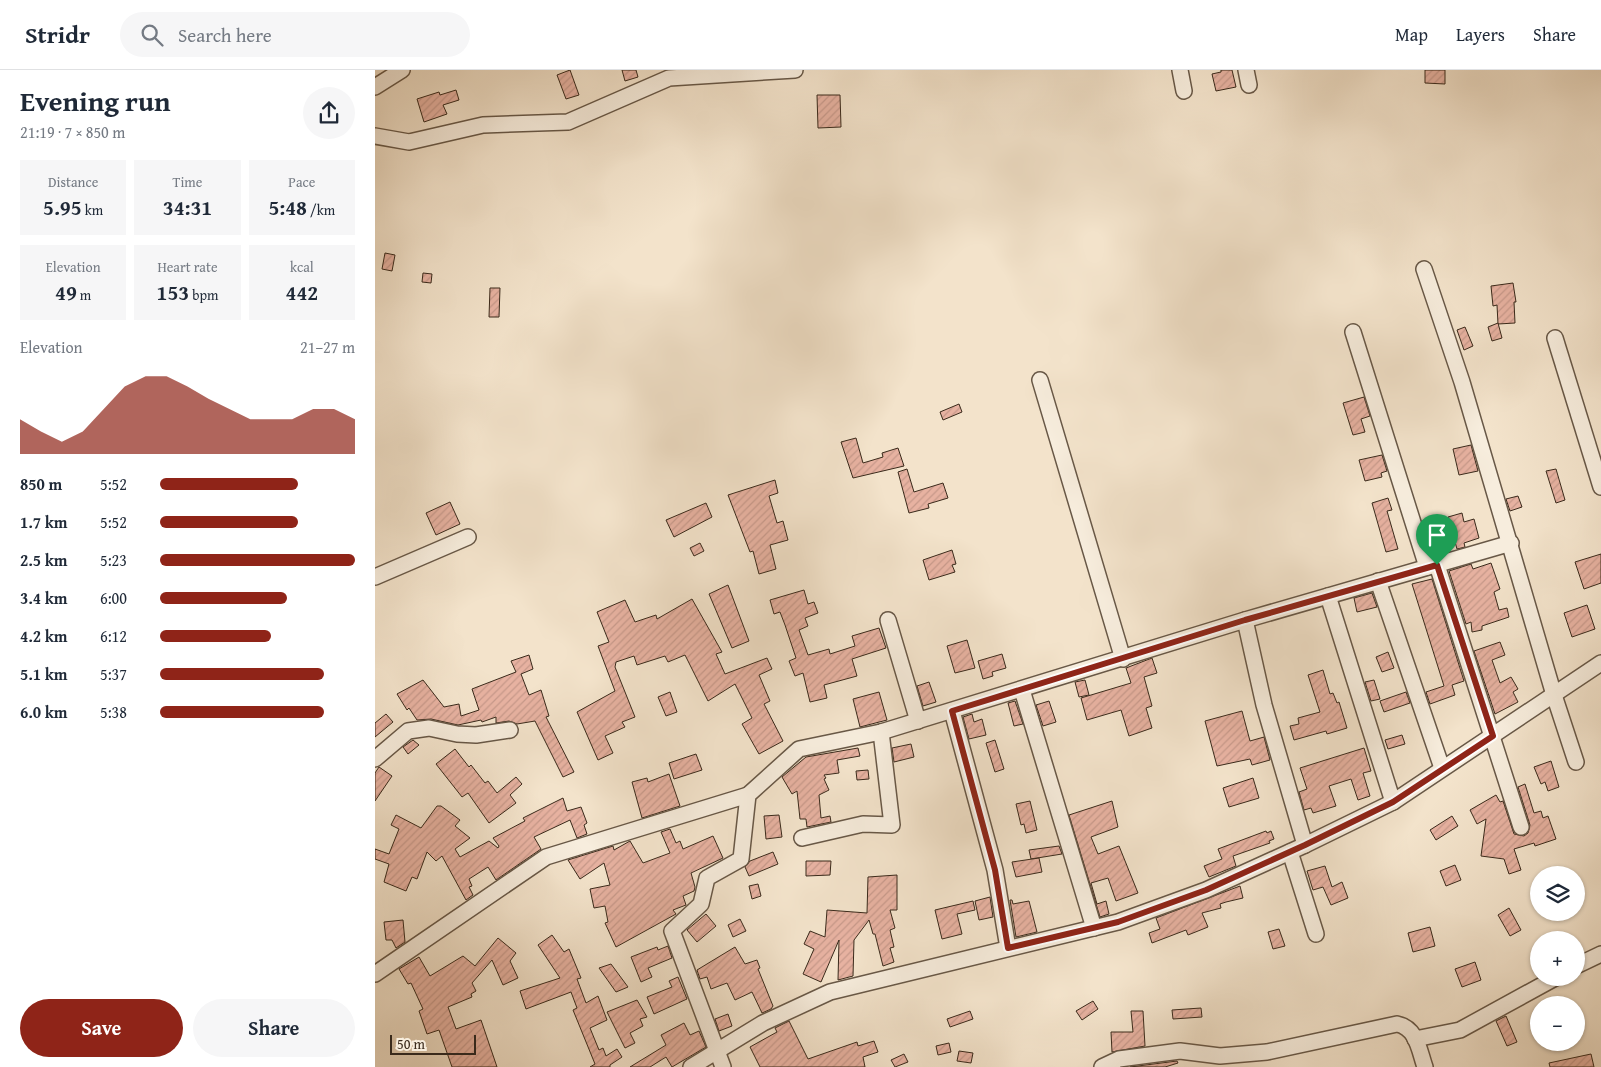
<!DOCTYPE html>
<html lang="en">
<head>
<meta charset="utf-8">
<style>
	:root { --surface:#fff; --page:#f6f6f7; --text:#1f2937; --muted:#747a83; --line:#e0e1e3; --accent:#8f2418 }
	body { margin:0; font-family:"Gentium Book Plus",serif; background:var(--page); color:var(--text); height:100vh; display:flex; flex-direction:column; font-size:19px; white-space:nowrap }
	* { box-sizing:border-box; margin:0 }
	p { font-size:16px; color:var(--muted) }
	.icon { flex:none; width:28px; height:28px; fill:none; stroke:currentColor; stroke-width:2; stroke-linecap:round; stroke-linejoin:round }
	.map { position:relative; flex:1; overflow:hidden }
	.details { display:flex; flex-direction:column; background:var(--surface); width:375px }
	.details>* { flex:none }
	.buttons { position:absolute; left:1155px; top:796px; display:grid; gap:10px }
	.buttons a { display:grid; place-items:center; width:55px; height:55px; border-radius:50%; background:var(--surface); box-shadow:0 1px 4px #0004; font-size:25px }
	.scale { position:absolute; left:15px; bottom:12px; width:86px; box-sizing:border-box; padding-left:5px; border:2px solid #3a2a1b; border-top:0; font-size:14px; line-height:18px; white-space:nowrap; color:#3a2a1b; -webkit-text-stroke:4px #f7eddd; paint-order:stroke }
	.pin { position:absolute; display:grid; place-items:center; width:42px; height:42px; color:#fff; margin:-51px -21px; border-radius:50% 50% 50% 0; rotate:-45deg; box-shadow:0 0 5px #0007 }
	.pin .icon { rotate:45deg }
	.round { display:grid; place-items:center; flex:none; width:52px; height:52px; border-radius:26px; background:var(--page) }
	.headline { display:flex; align-items:center; justify-content:space-between; height:85px; padding:0 20px }
	h1 { font-size:28px; font-weight:600; line-height:38px }
	.metrics { display:grid; grid-template-columns:repeat(3,1fr); gap:8px; height:85px; padding:5px 20px }
	.metrics div { display:grid; align-content:center; border-radius:0px; background:var(--page); text-align:center }
	.metrics b { font-size:21px; font-weight:600 }
	.metrics small { font-size:14px; font-weight:400 }
	.metrics p { font-size:14px }
	.chart { height:140px; padding:10px 20px }
	.chart p { display:flex; justify-content:space-between }
	.chart svg { width:100%; height:90px; margin-top:5px; fill:var(--accent); opacity:.7 }
	.primary-button { display:flex; gap:10px; margin-top:auto; padding:10px 20px }
	.primary-button a { flex:1; height:58px; border-radius:30px; background:var(--accent); color:#fff; font-size:20px; font-weight:600; line-height:58px; text-align:center }
	.primary-button a+a { background:var(--page); color:var(--text) }
	ul { padding:0 20px; list-style:none; font-size:16px }
	li { display:grid; grid-template-columns:80px 60px 1fr; align-items:center; height:38px }
	li i { height:12px; border-radius:6px; background:var(--accent) }
	header { display:flex; align-items:center; gap:30px; box-sizing:border-box; height:70px; padding:0 25px; background:var(--surface); border-bottom:1px solid var(--line) }
	header strong { font-size:24px }
	nav { display:flex; gap:28px; margin-inline-start:auto; font-size:18px }
	.search { width:350px; height:45px; background:var(--page); display:flex; align-items:center; gap:12px; box-sizing:border-box; padding:0 18px; border-radius:28px; color:var(--muted); font-size:19px }
	main { display:flex; flex:1; min-height:0 }
	.map>svg:first-child { display:block }
	.building { fill:url(#building-hatch); stroke:#3a2a1b }
	.lines { fill:none; stroke-linecap:round; stroke-linejoin:round }
	.minor-casing { stroke:#685847; stroke-width:18 }
	.minor { stroke:#f7eddd; stroke-width:15 }
	.route-casing { stroke:#fff; stroke-width:10 }
	.route { stroke:#8f2418; stroke-width:6 }
</style>
</head>
<body>
<header>
<strong>Stridr</strong>
<div class="search"><svg class="icon" aria-label="search" viewBox="0 0 24 24"><circle cx="10" cy="10" r="6"/><path d="M15 15l6 6"/></svg>Search here</div>
<nav><a>Map</a><a>Layers</a><a>Share</a></nav>
</header>
<main>
<section class="details">
<div class="headline"><div><h1>Evening run</h1><p>21:19 · 7 × 850 m</p></div><a class="round"><svg class="icon" aria-label="share" viewBox="0 0 24 24"><path d="M12 15V3M7 8l5-5 5 5M5 13v7h14v-7"/></svg></a></div>
<div class="metrics">
<div><p>Distance</p><b>5.95<small> km</small></b></div>
<div><p>Time</p><b>34:31</b></div>
<div><p>Pace</p><b>5:48<small> /km</small></b></div>
</div>
<div class="metrics">
<div><p>Elevation</p><b>49<small> m</small></b></div>
<div><p>Heart rate</p><b>153<small> bpm</small></b></div>
<div><p>kcal</p><b>442</b></div>
</div>
<div class="chart"><p><span>Elevation</span>21–27 m</p>
<svg viewBox="0 0 160 44" preserveAspectRatio="none"><path d="M0 44V27L10 33L20 38L30 33L40 22L50 11L60 6L70 6L80 11L90 17L100 22L110 27L120 27L130 27L140 22L150 22L160 27V44z"/></svg>
</div>
<ul>
<li><b>850 m</b>5:52<i style="width:71%"></i></li>
<li><b>1.7 km</b>5:52<i style="width:71%"></i></li>
<li><b>2.5 km</b>5:23<i style="width:100%"></i></li>
<li><b>3.4 km</b>6:00<i style="width:65%"></i></li>
<li><b>4.2 km</b>6:12<i style="width:57%"></i></li>
<li><b>5.1 km</b>5:37<i style="width:84%"></i></li>
<li><b>6.0 km</b>5:38<i style="width:84%"></i></li>
</ul>
<div class="primary-button"><a>Save</a><a>Share</a></div>
</section>
<div class="map">
<svg width="1226" height="997" viewBox="0 0 1226 997">
	<defs>
		<pattern id="building-hatch" width="6" height="6" patternUnits="userSpaceOnUse" patternTransform="scale(1.25)"><rect width="6" height="6" fill="#e7b2a1"/><path d="M-1 1l2-2M0 6l6-6M5 7l2-2" fill="none" stroke="#c7998a"/></pattern>
	</defs>
	<rect width="100%" height="100%" fill="#f3e3cb"/>
	<filter id="stains"><feTurbulence type="fractalNoise" baseFrequency=".004" numOctaves="4"/><feColorMatrix values="0 0 0 0 .2 0 0 0 0 .09 0 0 0 0 .02 0 0 0 .5 -.17"/></filter>
	<radialGradient id="worn" r=".72"><stop offset=".6" stop-color="#630" stop-opacity="0"/><stop offset="1" stop-color="#630" stop-opacity=".3"/></radialGradient>
	<g class="building">
		<polygon points="195,0 204,25 191,29 182,5"/>
		<polygon points="247,0 261,0 263,7 250,11"/>
		<polygon points="846,0 857,0 861,17 841,21 837,4 846,2"/>
		<polygon points="1050,0 1070,0 1070,14 1050,13"/>
		<polygon points="81,20 84,30 68,35 72,44 49,52 42,29 64,22 65,25"/>
		<polygon points="442,25 465,25 466,57 443,58"/>
		<polygon points="10,183 20,185 17,201 7,199"/>
		<polygon points="48,203 57,204 56,213 47,212"/>
		<polygon points="1138,213 1141,232 1139,232 1140,253 1123,254 1122,235 1118,236 1116,216"/>
		<polygon points="115,218 125,218 124,247 114,247"/>
		<polygon points="1123,253 1127,268 1117,271 1113,257"/>
		<polygon points="1090,257 1098,276 1089,280 1082,260"/>
		<polygon points="989,327 995,346 986,349 990,362 978,365 968,333"/>
		<polygon points="584,334 587,342 568,350 565,342"/>
		<polygon points="481,368 488,393 508,387 507,383 523,378 529,396 478,408 466,372"/>
		<polygon points="1096,375 1103,401 1084,405 1078,379"/>
		<polygon points="1007,385 1012,401 1006,403 1007,407 990,411 984,390"/>
		<polygon points="532,399 539,422 568,413 573,428 553,434 554,438 534,443 523,402"/>
		<polygon points="1181,399 1190,430 1181,433 1171,401"/>
		<polygon points="400,410 403,423 394,426 402,453 408,451 413,470 395,475 401,499 384,504 378,481 375,482 353,425"/>
		<polygon points="1143,426 1147,437 1135,441 1131,429"/>
		<polygon points="1013,428 1017,440 1012,441 1023,479 1011,482 997,433"/>
		<polygon points="75,432 85,454 61,465 51,443"/>
		<polygon points="331,433 337,447 299,467 291,450"/>
		<polygon points="1087,443 1089,452 1099,449 1104,468 1089,473 1090,477 1082,479 1073,447"/>
		<polygon points="325,473 329,481 319,486 315,478"/>
		<polygon points="577,480 581,494 577,495 580,502 554,510 548,490"/>
		<polygon points="1226,484 1226,513 1209,519 1200,492"/>
		<polygon points="1116,493 1125,519 1119,522 1124,540 1132,538 1134,547 1107,556 1107,560 1097,562 1096,552 1091,554 1074,501 1096,494 1098,499"/>
		<polygon points="1057,509 1089,611 1077,615 1080,625 1055,634 1051,622 1069,616 1037,514"/>
		<polygon points="353,515 374,571 357,578 334,524"/>
		<polygon points="429,520 433,534 439,532 443,543 430,548 433,556 424,560 433,585 454,579 455,584 480,576 477,566 504,558 511,578 477,589 482,606 449,615 452,628 435,632 428,603 420,606 414,591 421,588 410,555 405,542 399,544 395,530"/>
		<polygon points="997,523 1002,537 982,542 979,528"/>
		<polygon points="317,529 347,582 341,584 350,604 392,588 397,599 384,605 395,631 389,634 408,671 384,684 367,654 377,648 360,614 333,631 310,585 293,592 290,586 262,595 259,586 241,592 240,597 260,647 247,652 250,657 230,666 238,683 223,690 202,642 240,621 223,576 234,572 222,542 250,530 260,552 281,545 282,549"/>
		<polygon points="1212,535 1220,559 1197,567 1189,543"/>
		<polygon points="592,570 600,598 580,603 572,576"/>
		<polygon points="1125,572 1130,585 1117,590 1125,613 1136,607 1143,619 1138,622 1143,632 1120,644 1099,581"/>
		<polygon points="1013,582 1019,598 1007,602 1001,587"/>
		<polygon points="627,584 631,598 617,602 618,606 608,609 603,591"/>
		<polygon points="154,585 158,599 146,604 154,625 166,620 174,646 171,647 199,702 188,707 160,651 142,654 134,651 121,653 121,647 107,652 106,650 83,655 56,649 42,650 34,638 32,640 22,624 48,610 69,637 84,634 86,646 104,640 97,619 141,602 136,591"/>
		<polygon points="777,588 782,603 769,607 777,636 771,638 777,658 754,666 746,640 712,650 706,628 756,613 751,598"/>
		<polygon points="948,600 955,624 958,623 962,633 964,632 972,658 952,664 951,661 919,670 915,656 924,654 923,648 945,642 933,605"/>
		<polygon points="710,610 714,625 704,627 700,612"/>
		<polygon points="999,610 1005,629 996,631 990,612"/>
		<polygon points="554,612 561,632 548,636 542,616"/>
		<polygon points="295,622 302,642 291,646 283,627"/>
		<polygon points="504,622 512,650 485,657 478,629"/>
		<polygon points="1031,622 1035,633 1009,642 1005,631"/>
		<polygon points="640,631 648,654 639,656 633,633"/>
		<polygon points="674,631 681,652 668,656 661,635"/>
		<polygon points="867,641 875,671 889,667 895,690 877,695 875,689 842,696 830,651"/>
		<polygon points="11,644 18,652 0,667 0,653"/>
		<polygon points="597,644 599,652 607,649 611,665 594,669 588,647"/>
		<polygon points="1027,665 1030,674 1013,679 1010,670"/>
		<polygon points="38,670 44,675 33,684 28,677"/>
		<polygon points="620,670 629,699 620,702 611,673"/>
		<polygon points="536,674 539,687 519,692 517,678"/>
		<polygon points="483,678 485,686 462,690 464,703 449,705 451,708 449,709 454,720 444,725 446,748 455,746 456,752 432,757 431,749 425,749 422,721 417,724 407,707 431,687"/>
		<polygon points="989,678 996,701 988,703 995,726 983,730 976,709 954,716 961,736 938,743 936,738 929,740 924,722 932,719 925,698"/>
		<polygon points="80,679 94,697 96,695 110,713 113,711 122,723 141,707 147,714 135,725 141,733 114,753 93,723 87,727 61,694"/>
		<polygon points="321,684 327,700 299,709 294,693"/>
		<polygon points="1176,691 1184,717 1173,721 1170,712 1166,714 1159,697"/>
		<polygon points="4,697 17,706 0,731 0,703"/>
		<polygon points="493,700 494,709 482,710 481,701"/>
		<polygon points="294,704 305,736 267,748 257,712 272,708 273,712"/>
		<polygon points="878,708 884,728 854,737 848,718"/>
		<polygon points="1150,714 1159,743 1166,741 1168,748 1173,746 1181,769 1160,776 1159,773 1139,779 1146,800 1134,804 1129,789 1106,786 1111,749 1102,754 1095,740 1121,725 1125,732 1128,731 1139,764 1149,766 1153,763 1155,755 1143,717"/>
		<polygon points="188,728 192,741 206,737 212,753 209,755 212,764 202,768 195,750 159,767 166,779 121,810 113,797 94,809 97,816 94,817 98,825 91,830 67,786 61,791 52,782 42,809 37,807 31,821 9,812 14,794 0,789 0,779 14,784 24,759 16,755 21,745 46,758 62,736 66,736 85,750 80,756 95,768 80,779 85,787 114,771 123,778 124,776 118,768 150,751 148,748"/>
		<polygon points="655,731 662,760 651,763 649,754 646,755 641,734"/>
		<polygon points="737,731 743,757 716,767 723,784 744,776 763,823 741,831 733,808 716,813 722,834 731,831 734,844 725,847 694,745"/>
		<polygon points="404,745 407,767 391,769 389,746"/>
		<polygon points="1077,746 1083,756 1061,770 1055,760"/>
		<polygon points="295,759 301,773 305,771 308,779 338,766 348,788 316,803 320,817 319,821 308,826 311,835 298,840 301,844 241,877 230,853 233,852 230,836 219,838 215,819 235,815 229,793 205,809 193,790 238,776 239,780 255,771 268,793 295,783 286,762"/>
		<polygon points="891,761 892,763 896,761 899,769 894,771 895,773 858,786 861,796 834,807 829,796 847,789 843,779"/>
		<polygon points="684,776 687,784 656,789 654,780"/>
		<polygon points="398,782 403,794 374,806 370,797 375,791"/>
		<polygon points="664,788 667,802 641,807 637,792"/>
		<polygon points="431,791 456,791 455,805 431,806"/>
		<polygon points="1080,795 1086,810 1071,816 1065,801"/>
		<polygon points="950,796 957,817 967,812 973,828 956,835 948,817 938,820 932,801"/>
		<polygon points="522,805 522,840 515,840 520,858 515,860 519,877 515,878 519,892 508,896 500,864 498,864 494,850 479,870 478,906 463,910 464,870 446,912 428,904 439,879 429,874 435,861 450,867 452,840 492,843 493,807"/>
		<polygon points="383,814 386,826 377,829 374,816"/>
		<polygon points="865,816 868,828 851,832 845,834 846,838 827,843 833,857 813,865 811,860 777,873 774,863 785,859 781,848"/>
		<polygon points="615,827 618,847 604,850 600,831"/>
		<polygon points="635,830 637,830 638,834 654,831 662,862 641,867"/>
		<polygon points="598,831 600,840 582,844 587,864 567,869 560,840"/>
		<polygon points="1134,838 1146,860 1135,866 1123,845"/>
		<polygon points="331,844 341,856 322,872 312,860"/>
		<polygon points="365,849 371,861 358,867 353,855"/>
		<polygon points="28,850 30,872 21,878 17,870 11,870 9,852"/>
		<polygon points="1055,857 1060,876 1038,882 1033,863"/>
		<polygon points="904,859 910,876 898,879 893,862"/>
		<polygon points="177,865 189,882 194,879 206,908 202,909 211,933 223,926 232,950 215,958 224,980 228,978 231,986 242,979 247,987 235,995 235,997 215,997 220,994 198,940 202,938 196,922 151,939 145,921 185,908 163,875"/>
		<polygon points="123,868 141,883 135,891 143,908 128,915 117,890 97,913 101,921 96,924 97,927 73,937 81,959 106,950 122,997 77,997 64,960 52,964 44,941 48,939 36,913 33,914 24,899 44,887 55,906 88,886 100,896"/>
		<polygon points="293,876 297,888 273,898 277,907 266,912 256,887 282,877 283,880"/>
		<polygon points="360,877 370,894 382,890 385,898 383,899 398,936 396,939 387,943 377,922 360,930 352,913 336,919 332,907 325,909 322,900"/>
		<polygon points="1100,892 1106,910 1087,917 1080,899"/>
		<polygon points="236,894 253,917 241,922 224,898"/>
		<polygon points="303,907 312,929 279,944 272,927 297,917 294,911"/>
		<polygon points="262,930 272,947 265,949 268,956 255,963 260,973 250,978 232,942"/>
		<polygon points="718,931 723,939 707,950 701,941"/>
		<polygon points="826,938 827,947 798,949 797,940"/>
		<polygon points="595,941 598,949 575,957 572,949"/>
		<polygon points="756,941 768,941 770,976 737,982 736,962 758,962"/>
		<polygon points="353,944 357,956 344,961 340,949"/>
		<polygon points="1131,946 1142,972 1132,976 1121,951"/>
		<polygon points="414,951 433,989 482,972 483,976 499,971 503,982 488,987 490,997 385,997 375,977 402,962 400,958"/>
		<polygon points="309,953 315,965 324,961 331,977 297,997 291,987 275,997 255,997 291,975 286,965"/>
		<polygon points="574,973 576,982 563,985 561,976"/>
		<polygon points="584,981 598,983 596,993 582,991"/>
		<polygon points="529,984 533,992 520,997 516,990"/>
		<polygon points="1216,984 1219,997 1175,997 1174,993"/>
		<polygon points="802,991 803,993 790,997 755,997"/>
	</g>
	<g class="lines">
		<g class="minor-casing">
			<g id="minor">
				<polyline points="805,0 809,21"/>
				<polyline points="871,0 874,15"/>
				<polyline points="0,17 27,0"/>
				<polyline points="0,66 34,72 108,55 193,52 294,8 420,0"/>
				<polyline points="1049,199 1087,312 1179,625 1201,692"/>
				<polyline points="978,262 1052,497"/>
				<polyline points="1180,268 1226,417"/>
				<polyline points="665,310 748,589"/>
				<polyline points="1062,495 1146,757"/>
				<polyline points="0,507 93,467"/>
				<polyline points="1003,511 1067,698"/>
				<polyline points="953,526 1018,732"/>
				<polyline points="513,550 543,651"/>
				<polyline points="870,550 889,635 930,775"/>
				<polyline points="647,620 719,858"/>
				<polyline points="577,641 620,800 633,878"/>
				<polyline points="0,689 33,661 54,658 82,664 101,665 135,660"/>
				<polyline points="427,768 488,754 517,755 506,662"/>
				<polyline points="915,782 941,864"/>
				<polyline points="1201,896 1226,884"/>
				<polyline points="0,904 171,787 373,725"/>
				<polyline points="1040,969 1085,960 1180,908"/>
				<polyline points="316,997 388,953 455,922 743,852 831,820 930,775 1018,732 1226,593"/>
				<polyline points="348,997 297,861 326,834 332,808 366,789 373,725 424,679 506,662 870,550 1136,473"/>
				<path d="M 727,997 L 744,989 L 805,981 L 845,986 L 892,982 L 1022,954 C 1042,958 1044,980 1050,997"/>
			</g>
		</g>
		<use href="#minor" class="minor"/>
	</g>
	<g class="lines">
		<g class="route-casing">
			<polygon id="route" points="1062,495 1118,666 1018,732 930,775 831,820 743,852 633,878 620,800 577,641 870,550"/>
		</g>
		<use href="#route" class="route"/>
	</g>
	<rect width="100%" height="100%" filter="url(#stains)"/>
	<rect width="100%" height="100%" fill="url(#worn)"/>
</svg>
<div class="buttons">
<a><svg class="icon" aria-label="layers" viewBox="0 0 24 24"><path d="M12 4l9 5-9 5-9-5zM3 14l9 5 9-5"/></svg></a>
<a>+</a>
<a>−</a>
</div>
<div class="scale">50 m</div>
<div class="pin" style="left:1062px;top:495px;background:#1e9e55"><svg class="icon" aria-label="arrive" viewBox="0 0 24 24"><path d="M6 21V4h12l-3 4 3 4H6"/></svg></div>
</div>
</main>
</body>
</html>
